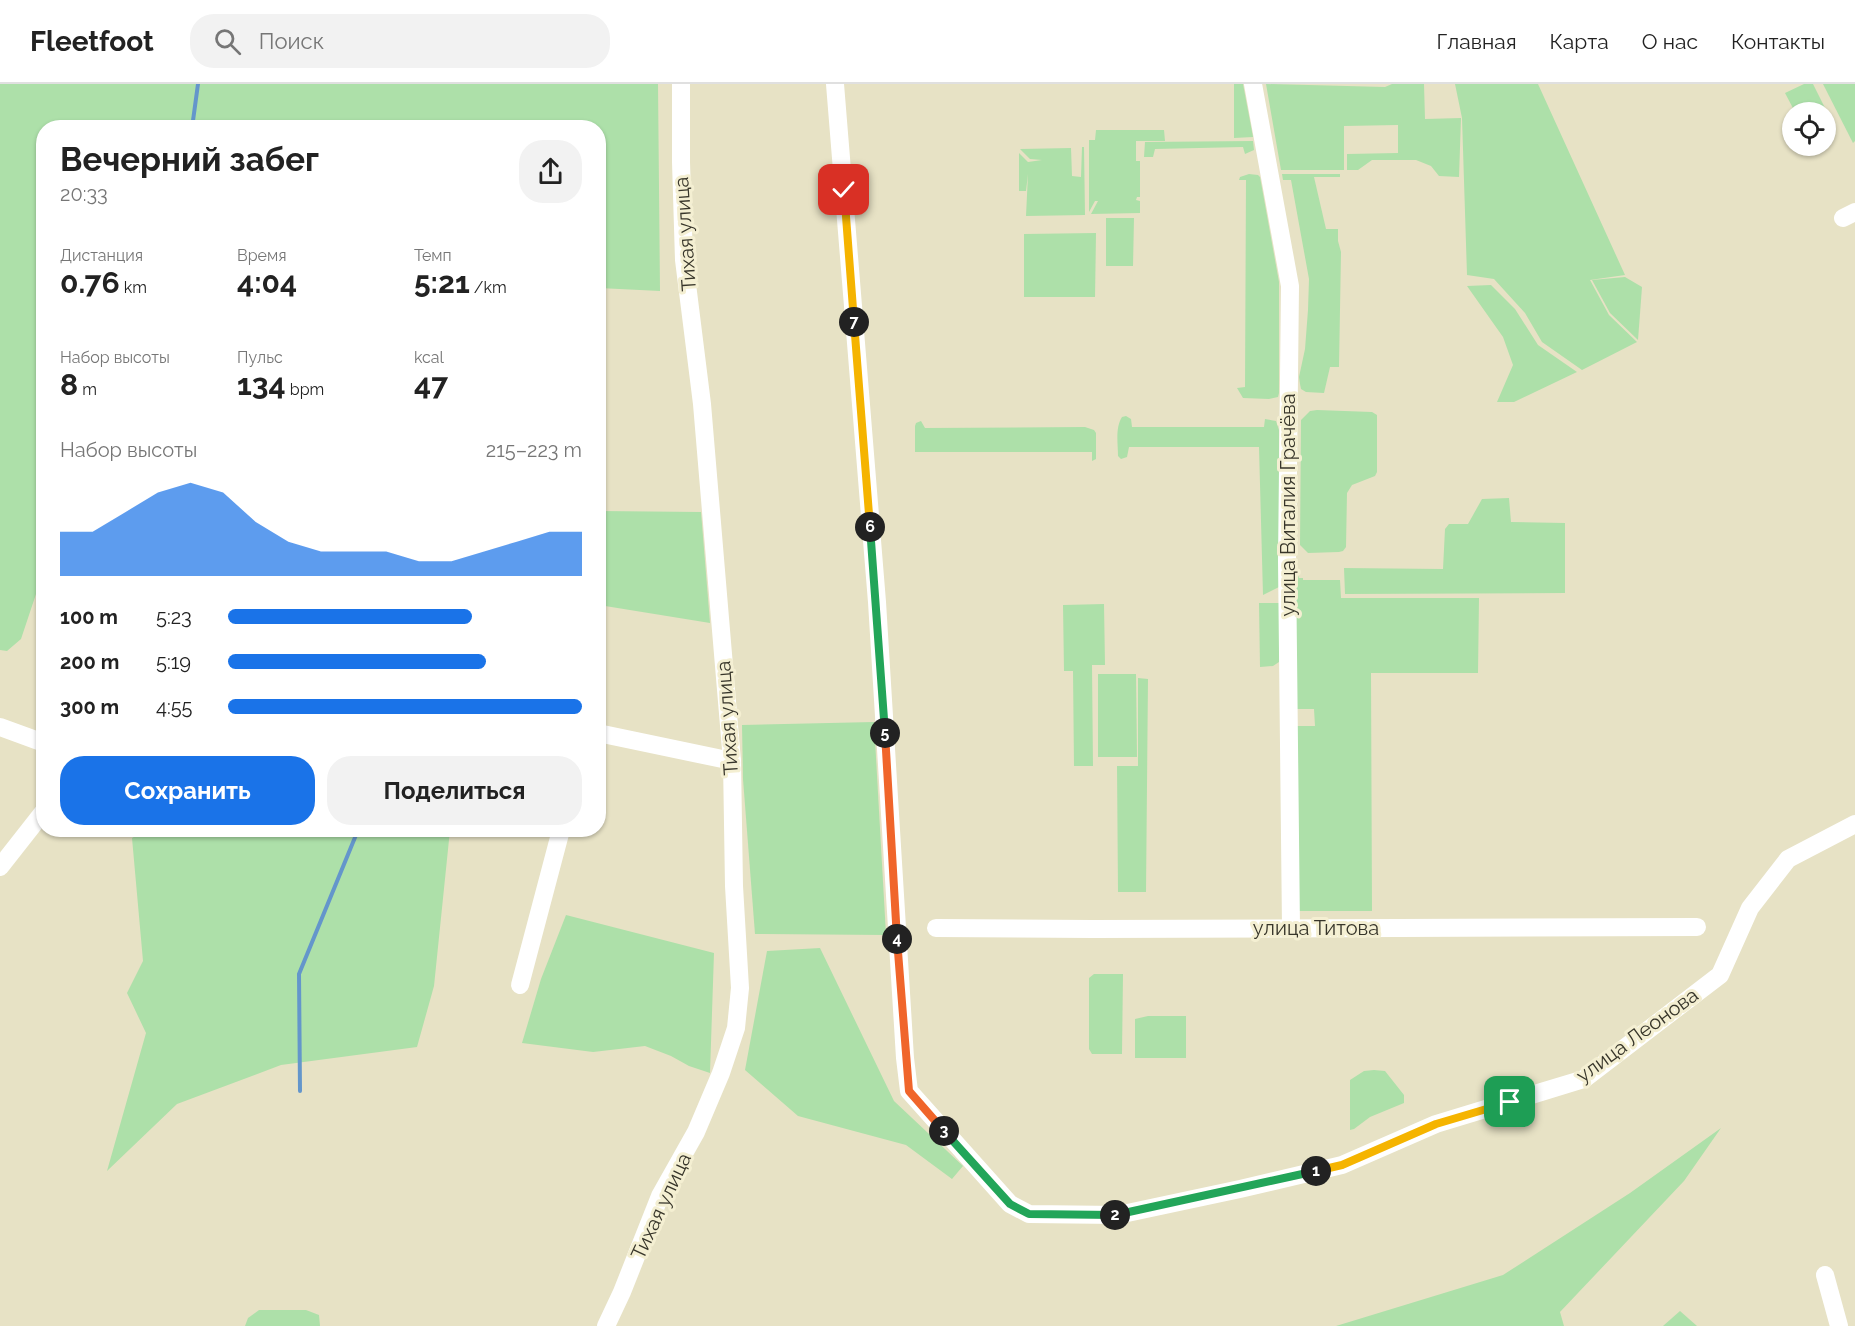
<!DOCTYPE html>
<html lang="ru">
<head>
<meta charset="utf-8">
<style>
	:root { --surface:#fff; --page:#f2f2f2; --text:#222; --muted:#767676; --line:#e0e0e0; --accent:#1a73e8 }
	body { margin:0; font-family:Raleway,sans-serif; background:var(--page); color:var(--text); height:100vh; display:flex; flex-direction:column; font-size:22px; white-space:nowrap }
	* { box-sizing:border-box; margin:0 }
	p { font-size:20px; color:var(--muted) }
	.icon { flex:none; width:33px; height:33px; fill:none; stroke:currentColor; stroke-width:2; stroke-linecap:round; stroke-linejoin:round }
	.map { position:relative; flex:1; overflow:hidden }
	.details { position:absolute; left:36px; top:36px; width:570px; height:717px; display:flex; flex-direction:column; background:var(--surface); border-radius:24px; box-shadow:0 2px 4px #0004 }
	.details>* { flex:none }
	.tools { position:absolute; left:1782px; top:18px; display:grid; gap:12px }
	.tools a { display:grid; place-items:center; width:54px; height:54px; border-radius:50%; background:var(--surface); box-shadow:0 2px 4px #0004; font-size:30px }
	.pin { position:absolute; display:grid; place-items:center; width:51px; height:51px; color:#fff; margin:-26px; border-radius:12px; box-shadow:0 3px 9px #0006 }
	.km { position:absolute; width:30px; height:30px; margin:-15px; border-radius:50%; background:#222; color:#fff; font-size:16px; line-height:30px; text-align:center }
	.round { display:grid; place-items:center; flex:none; width:63px; height:63px; border-radius:24px; background:var(--page) }
	.head { display:flex; align-items:center; justify-content:space-between; height:102px; padding:0 24px }
	h1 { font-size:33px; font-weight:700; line-height:45px }
	.figures { display:grid; grid-template-columns:repeat(3,1fr); gap:9px; height:102px; padding:6px 24px }
	.figures div { display:grid; align-content:center }
	.figures b { font-size:30px; font-weight:700 }
	.figures small { font-size:16px; font-weight:400 }
	.figures p { font-size:16px }
	.chart { height:168px; padding:12px 24px }
	.chart p { display:flex; justify-content:space-between }
	.chart svg { width:100%; height:108px; margin-top:6px; fill:var(--accent); opacity:.7 }
	.action { display:flex; gap:12px; margin-top:auto; padding:12px 24px }
	.action a { flex:1; height:69px; border-radius:24px; background:var(--accent); color:#fff; font-size:24px; font-weight:700; line-height:69px; text-align:center }
	.action a+a { background:var(--page); color:var(--text) }
	ul { padding:0 24px; list-style:none; font-size:20px }
	li { display:grid; grid-template-columns:96px 72px 1fr; align-items:center; height:45px }
	li i { height:15px; border-radius:8px; background:var(--accent) }
	header { display:flex; align-items:center; gap:36px; box-sizing:border-box; height:84px; padding:0 30px; background:var(--surface); border-bottom:2px solid var(--line) }
	header strong { font-size:28px }
	nav { display:flex; gap:33px; margin-inline-start:auto; font-size:21px }
	.search { width:420px; height:54px; background:var(--page); display:flex; align-items:center; gap:15px; box-sizing:border-box; padding:0 21px; border-radius:24px; color:var(--muted); font-size:22px }
	.map>svg:first-child { display:block }
	.green { fill:#ade0a9 }
	.lines { fill:none; stroke-linecap:round; stroke-linejoin:round }
	.stream { stroke:#6496cb; stroke-width:4 }
	.minor { stroke:#fff; stroke-width:18 }
	.split-1-casing { stroke:#fff; stroke-width:12 }
	.split-2-casing { stroke:#fff; stroke-width:12 }
	.split-3-casing { stroke:#fff; stroke-width:12 }
	.split-4-casing { stroke:#fff; stroke-width:12 }
	.split-5-casing { stroke:#fff; stroke-width:12 }
	.split-6-casing { stroke:#fff; stroke-width:12 }
	.split-7-casing { stroke:#fff; stroke-width:12 }
	.split-8-casing { stroke:#fff; stroke-width:12 }
	.split-1 { stroke:#f5b400; stroke-width:8 }
	.split-2 { stroke:#22a559; stroke-width:8 }
	.split-3 { stroke:#22a559; stroke-width:8 }
	.split-4 { stroke:#f0652b; stroke-width:8 }
	.split-5 { stroke:#f0652b; stroke-width:8 }
	.split-6 { stroke:#22a559; stroke-width:8 }
	.split-7 { stroke:#f5b400; stroke-width:8 }
	.split-8 { stroke:#f5b400; stroke-width:8 }
	.labels { text-anchor:middle; stroke-width:6; stroke-linejoin:round; paint-order:stroke }
	.street-label { font-size:20px; fill:#37352a; stroke:#f4efd2 }
</style>
</head>
<body>
<header>
<strong>Fleetfoot</strong>
<div class="search"><svg class="icon" aria-label="search" viewBox="0 0 24 24"><circle cx="10" cy="10" r="6"/><path d="M15 15l6 6"/></svg>Поиск</div>
<nav><a>Главная</a><a>Карта</a><a>О нас</a><a>Контакты</a></nav>
</header>
<div class="map">
<svg width="1855" height="1242" viewBox="0 0 1855 1242">
	<rect width="100%" height="100%" fill="#e7e2c5"/>
	<g class="green">
		<polygon points="0,0 658,0 660,207 599,204 598,44 44,44 43,489 21,555 7,567 0,566"/>
		<polygon points="1234,0 1243,0 1253,53 1234,54"/>
		<polygon points="1266,0 1385,3 1392,0 1424,0 1425,35 1461,34 1459,93 1439,92 1431,82 1416,76 1372,76 1358,86 1347,86 1347,70 1398,69 1398,41 1344,42 1344,86 1281,86"/>
		<polygon points="1455,0 1538,0 1625,191 1590,196 1609,231 1637,258 1582,286 1542,258 1525,229 1494,195 1467,191 1462,34"/>
		<polygon points="1804,0 1813,0 1830,34 1826,36 1826,28 1795,28 1785,9"/>
		<polygon points="1823,0 1855,0 1855,57 1853,59"/>
		<polygon points="1096,46 1164,46 1165,57 1136,57 1136,77 1140,77 1140,113 1137,113 1136,116 1140,117 1140,129 1091,130 1098,117 1095,117 1089,128 1089,56 1095,56"/>
		<polygon points="1253,57 1254,66 1245,70 1243,63 1155,65 1153,73 1144,73 1145,58"/>
		<polygon points="1082,63 1084,63 1085,131 1026,132 1028,90 1026,107 1019,107 1019,69 1028,78 1042,76 1030,75 1020,65 1071,64 1072,92 1081,93"/>
		<polygon points="1249,90 1258,91 1260,93 1279,198 1279,309 1278,313 1269,315 1243,314 1237,304 1245,303 1246,96 1239,96 1240,93"/>
		<polygon points="1282,90 1340,90 1340,93 1314,93 1326,145 1338,145 1338,157 1341,168 1339,283 1330,283 1324,309 1306,308 1301,305 1300,300 1299,293 1305,265 1308,226 1309,195 1291,96 1283,96"/>
		<polygon points="1106,134 1134,134 1133,182 1106,182"/>
		<polygon points="1096,149 1095,213 1024,213 1024,150"/>
		<polygon points="1625,193 1642,203 1638,256 1610,229 1592,196"/>
		<polygon points="1491,201 1515,225 1538,261 1577,288 1514,318 1497,318 1513,281 1503,253 1467,202"/>
		<polygon points="1317,326 1372,328 1377,331 1377,388 1375,392 1352,401 1347,409 1346,463 1343,467 1339,468 1308,469 1300,461 1301,336 1310,327"/>
		<path d="M 1126,332 L 1131,335 L 1132,343 L 1264,343 L 1265,335 L 1276,337 L 1279,346 L 1279,503 L 1263,511 L 1259,363 L 1129,363 L 1127,373 L 1121,375 L 1118,372 C 1118,360 1115,344 1122,333 Z"/>
		<polygon points="921,337 925,344 1085,343 1094,346 1096,349 1096,375 1092,377 1092,368 915,368 915,342 916,339"/>
		<polygon points="1509,414 1511,438 1565,439 1565,509 1345,510 1344,484 1443,485 1445,445 1449,440 1468,440 1482,415"/>
		<polygon points="599,427 701,428 710,539 599,521"/>
		<polygon points="1295,488 1297,488 1299,494 1303,494 1303,496 1340,496 1341,514 1479,514 1478,589 1371,589 1372,827 1294,827 1291,642 1315,642 1314,625 1293,625"/>
		<polygon points="1259,519 1282,519 1279,578 1273,582 1260,583"/>
		<polygon points="1104,520 1105,581 1092,581 1093,682 1074,682 1073,587 1064,587 1063,521"/>
		<polygon points="1098,590 1136,590 1137,673 1098,673"/>
		<polygon points="1138,594 1148,595 1146,808 1118,808 1117,682 1138,682"/>
		<polygon points="874,638 886,851 755,850 743,695 742,641"/>
		<polygon points="146,746 450,746 434,902 417,963 281,981 177,1020 107,1087 146,949 127,909 143,877 132,754"/>
		<polygon points="566,831 714,869 710,989 689,982 671,972 645,962 593,968 522,959 541,895"/>
		<polygon points="820,864 894,1017 963,1082 952,1095 906,1061 798,1032 745,986 767,867"/>
		<polygon points="1094,890 1123,890 1122,970 1092,970 1089,965 1089,894"/>
		<polygon points="1148,932 1186,932 1186,974 1135,974 1135,935"/>
		<polygon points="1374,986 1385,987 1404,1011 1404,1019 1370,1033 1354,1045 1350,1046 1350,996 1364,987"/>
		<polygon points="1721,1044 1684,1097 1560,1228 1564,1242 1336,1242 1503,1191 1630,1109"/>
		<polygon points="259,1226 306,1226 319,1231 320,1242 245,1242 248,1234"/>
		<polygon points="1680,1227 1697,1242 1663,1242"/>
	</g>
	<g class="lines">
		<g class="stream">
			<polyline points="192,44 198,0"/>
			<polyline points="300,1007 299,890 356,751 356,746"/>
		</g>
		<g class="minor">
			<polyline points="835,0 877,518 905,974 909,1007 1010,1120 1029,1130 1118,1131 1240,1105 1342,1081 1436,1040 1584,995 1720,891 1750,824 1788,775 1855,740"/>
			<polyline points="1253,0 1290,202 1287,477 1291,844"/>
			<polyline points="1843,134 1855,128"/>
			<polyline points="0,643 44,659"/>
			<polyline points="598,649 732,677"/>
			<polyline points="0,783 44,727"/>
			<polyline points="936,844 1093,845 1697,843"/>
			<polyline points="520,901 561,746"/>
			<polyline points="1825,1191 1839,1242"/>
			<polyline points="606,1242 622,1208 660,1112 696,1048 721,989 736,944 740,904 734,802 732,677 702,320 684,176 681,78 681,0"/>
		</g>
	</g>
	<g class="lines">
		<g class="split-1-casing">
			<polyline id="split-1" points="1316,1087 1342,1081 1436,1040 1510,1018"/>
		</g>
		<g class="split-2-casing">
			<polyline id="split-2" points="1115,1131 1316,1087"/>
		</g>
		<g class="split-3-casing">
			<polyline id="split-3" points="944,1047 1010,1120 1029,1130 1115,1131"/>
		</g>
		<g class="split-4-casing">
			<polyline id="split-4" points="897,855 909,1007 944,1047"/>
		</g>
		<g class="split-5-casing">
			<polyline id="split-5" points="885,649 897,855"/>
		</g>
		<g class="split-6-casing">
			<polyline id="split-6" points="870,443 885,649"/>
		</g>
		<g class="split-7-casing">
			<polyline id="split-7" points="854,238 870,443"/>
		</g>
		<g class="split-8-casing">
			<polyline id="split-8" points="844,106 854,238"/>
		</g>
		<use href="#split-1" class="split-1"/>
		<use href="#split-2" class="split-2"/>
		<use href="#split-3" class="split-3"/>
		<use href="#split-4" class="split-4"/>
		<use href="#split-5" class="split-5"/>
		<use href="#split-6" class="split-6"/>
		<use href="#split-7" class="split-7"/>
		<use href="#split-8" class="split-8"/>
	</g>
	<g class="labels">
		<g class="street-label">
			<text transform="translate(685 150) rotate(-94)" y="7">Тихая улица</text>
			<text transform="translate(1288 421) rotate(-90)" y="7">улица Виталия Грачёва</text>
			<text transform="translate(727 634) rotate(-94)" y="7">Тихая улица</text>
			<text x="1316" y="851">улица Титова</text>
			<text transform="translate(1637 951) rotate(-36)" y="7">улица Леонова</text>
			<text transform="translate(661 1122) rotate(-65)" y="7">Тихая улица</text>
		</g>
	</g>
</svg>
<div class="tools">
<a><svg class="icon" aria-label="locate" viewBox="0 0 24 24"><circle cx="12" cy="12" r="6"/><path d="M12 2v4M12 18v4M2 12h4M18 12h4"/></svg></a>
</div>
<div class="pin" style="left:1510px;top:1018px;background:#1e9e55"><svg class="icon" aria-label="arrive" viewBox="0 0 24 24"><path d="M6 21V4h12l-3 4 3 4H6"/></svg></div>
<div class="pin" style="left:844px;top:106px;background:#d93025"><svg class="icon" aria-label="check" viewBox="0 0 24 24"><path d="M5 12l5 5 9-10"/></svg></div>
<b class="km" style="left:1316px;top:1087px">1</b>
<b class="km" style="left:1115px;top:1131px">2</b>
<b class="km" style="left:944px;top:1047px">3</b>
<b class="km" style="left:897px;top:855px">4</b>
<b class="km" style="left:885px;top:649px">5</b>
<b class="km" style="left:870px;top:443px">6</b>
<b class="km" style="left:854px;top:238px">7</b>
<section class="details">
<div class="head"><div><h1>Вечерний забег</h1><p>20:33</p></div><a class="round"><svg class="icon" aria-label="share" viewBox="0 0 24 24"><path d="M12 15V3M7 8l5-5 5 5M5 13v7h14v-7"/></svg></a></div>
<div class="figures">
<div><p>Дистанция</p><b>0.76<small> km</small></b></div>
<div><p>Время</p><b>4:04</b></div>
<div><p>Темп</p><b>5:21<small> /km</small></b></div>
</div>
<div class="figures">
<div><p>Набор высоты</p><b>8<small> m</small></b></div>
<div><p>Пульс</p><b>134<small> bpm</small></b></div>
<div><p>kcal</p><b>47</b></div>
</div>
<div class="chart"><p><span>Набор высоты</span>215–223 m</p>
<svg viewBox="0 0 160 44" preserveAspectRatio="none"><path d="M0 44V26L10 26L20 18L30 10L40 6L50 10L60 22L70 30L80 34L90 34L100 34L110 38L120 38L130 34L140 30L150 26L160 26V44z"/></svg>
</div>
<ul>
<li><b>100 m</b>5:23<i style="width:69%"></i></li>
<li><b>200 m</b>5:19<i style="width:73%"></i></li>
<li><b>300 m</b>4:55<i style="width:100%"></i></li>
</ul>
<div class="action"><a>Сохранить</a><a>Поделиться</a></div>
</section>
</div>
</body>
</html>
